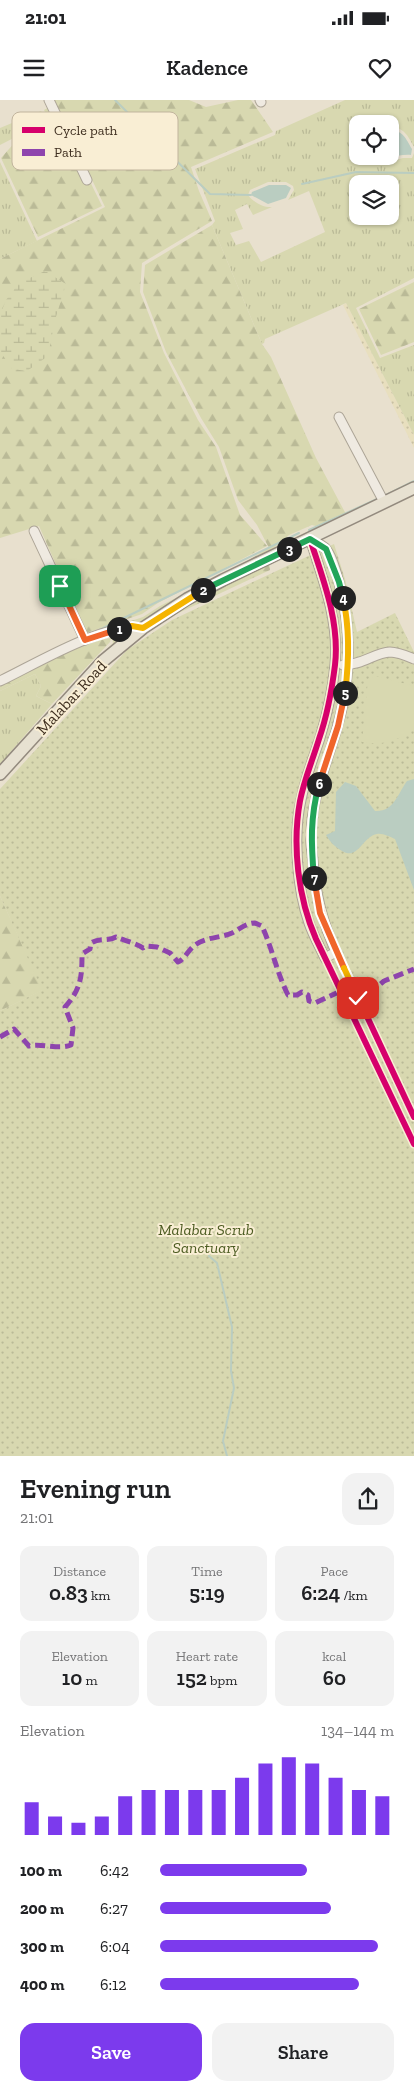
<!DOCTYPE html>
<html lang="en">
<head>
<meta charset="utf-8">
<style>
	:root { --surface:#fff; --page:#f2f2f2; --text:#202124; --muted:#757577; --accent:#7c3aed }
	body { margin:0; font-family:"Zilla Slab",serif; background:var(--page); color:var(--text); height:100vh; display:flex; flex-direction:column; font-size:19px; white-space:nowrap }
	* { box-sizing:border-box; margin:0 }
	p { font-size:16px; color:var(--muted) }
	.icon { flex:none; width:28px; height:28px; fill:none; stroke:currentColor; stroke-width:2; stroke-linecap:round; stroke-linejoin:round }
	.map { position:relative; height:1356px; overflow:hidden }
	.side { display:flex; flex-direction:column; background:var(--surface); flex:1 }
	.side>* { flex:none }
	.controls { position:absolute; left:349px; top:15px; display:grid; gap:10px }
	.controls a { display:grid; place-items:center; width:50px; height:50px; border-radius:10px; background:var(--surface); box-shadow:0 1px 4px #0004; font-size:25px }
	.pin { position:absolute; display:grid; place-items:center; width:42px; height:42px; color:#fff; margin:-21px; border-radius:10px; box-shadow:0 2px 8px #0006 }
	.km { position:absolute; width:25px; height:25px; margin:-12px; border-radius:50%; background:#222; color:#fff; font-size:14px; line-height:25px; text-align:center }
	.round { display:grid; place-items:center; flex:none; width:52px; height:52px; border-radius:15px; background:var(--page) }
	.headline { display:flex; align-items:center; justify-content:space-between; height:85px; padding:0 20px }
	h1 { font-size:28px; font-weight:600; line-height:38px }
	.metrics { display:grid; grid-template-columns:repeat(3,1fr); gap:8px; height:85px; padding:5px 20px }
	.metrics div { display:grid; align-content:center; border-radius:12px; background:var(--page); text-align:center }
	.metrics b { font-size:21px; font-weight:600 }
	.metrics small { font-size:14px; font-weight:400 }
	.metrics p { font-size:14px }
	.chart { height:140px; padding:10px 20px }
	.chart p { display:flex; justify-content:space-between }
	.chart svg { width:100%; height:90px; margin-top:5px; stroke:var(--accent); stroke-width:6 }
	.button { display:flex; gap:10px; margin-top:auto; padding:10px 20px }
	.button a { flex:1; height:58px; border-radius:15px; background:var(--accent); color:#fff; font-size:20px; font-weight:600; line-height:58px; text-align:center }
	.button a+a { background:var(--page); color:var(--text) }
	ul { padding:0 20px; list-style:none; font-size:16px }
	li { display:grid; grid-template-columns:80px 60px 1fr; align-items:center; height:38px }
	li i { height:12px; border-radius:6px; background:var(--accent) }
	.status { display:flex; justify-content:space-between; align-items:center; height:35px; padding:0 25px; background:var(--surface); direction:ltr }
	.status svg { height:14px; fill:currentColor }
	header { display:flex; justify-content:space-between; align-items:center; height:65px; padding:0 20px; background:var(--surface); font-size:22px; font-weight:600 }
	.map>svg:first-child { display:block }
	.farmland { fill:url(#farmland-dots) }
	.grass { fill:url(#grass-tufts); fill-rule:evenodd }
	.forest { fill:url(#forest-firs) }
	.wetland { fill:url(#wetland-marsh) }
	.park { fill:url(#park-dots) }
	.garden { fill:#d8d8b0 }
	.water { fill:#bacdc1 }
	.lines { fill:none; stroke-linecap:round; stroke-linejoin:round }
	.stream { stroke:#bacdc1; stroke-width:2 }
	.minor-casing { stroke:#ada597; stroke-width:11 }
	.major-casing { stroke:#938a7e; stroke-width:14 }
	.minor { stroke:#efeae1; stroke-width:9 }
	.major { stroke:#e7e1d1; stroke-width:11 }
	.quiet { stroke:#8e44ad; stroke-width:5; stroke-dasharray:10 5; stroke-linecap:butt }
	.cycleway-casing { stroke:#f9eed4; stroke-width:9 }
	.cycleway { stroke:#d6006c; stroke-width:6 }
	.split-1-casing { stroke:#fff; stroke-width:10 }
	.split-2-casing { stroke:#fff; stroke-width:10 }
	.split-3-casing { stroke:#fff; stroke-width:10 }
	.split-4-casing { stroke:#fff; stroke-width:10 }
	.split-5-casing { stroke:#fff; stroke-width:10 }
	.split-6-casing { stroke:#fff; stroke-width:10 }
	.split-7-casing { stroke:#fff; stroke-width:10 }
	.split-8-casing { stroke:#fff; stroke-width:10 }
	.split-9-casing { stroke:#fff; stroke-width:10 }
	.split-1 { stroke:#f0652b; stroke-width:6 }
	.split-2 { stroke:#f5b400; stroke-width:6 }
	.split-3 { stroke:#22a559; stroke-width:6 }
	.split-4 { stroke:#22a559; stroke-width:6 }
	.split-5 { stroke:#f5b400; stroke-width:6 }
	.split-6 { stroke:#f0652b; stroke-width:6 }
	.split-7 { stroke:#22a559; stroke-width:6 }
	.split-8 { stroke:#f0652b; stroke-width:6 }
	.split-9 { stroke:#f5b400; stroke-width:6 }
	.labels { text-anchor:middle; stroke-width:4; stroke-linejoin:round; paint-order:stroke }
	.street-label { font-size:16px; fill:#3d2d1e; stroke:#f9eed4 }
	.park-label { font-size:16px; font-style:italic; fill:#4d5c22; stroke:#f9eed4 }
	.key { fill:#f9eed4; stroke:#c1b49d; stroke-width:1 }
	.key-label { font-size:14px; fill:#3d2d1e }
</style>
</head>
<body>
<div class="status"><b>21:01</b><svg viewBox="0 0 49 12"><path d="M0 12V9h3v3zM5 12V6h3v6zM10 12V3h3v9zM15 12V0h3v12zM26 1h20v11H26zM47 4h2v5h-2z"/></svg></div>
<header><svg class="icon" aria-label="menu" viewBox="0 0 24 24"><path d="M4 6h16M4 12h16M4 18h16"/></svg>Kadence<svg class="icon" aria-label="heart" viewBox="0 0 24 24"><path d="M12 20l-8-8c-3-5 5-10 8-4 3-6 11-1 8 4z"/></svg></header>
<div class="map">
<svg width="414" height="1356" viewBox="0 0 414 1356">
	<defs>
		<pattern id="farmland-dots" width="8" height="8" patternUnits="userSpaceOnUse" patternTransform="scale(1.25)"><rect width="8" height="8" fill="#e8dfbe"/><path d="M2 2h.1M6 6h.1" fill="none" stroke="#c8c0a3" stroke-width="1.8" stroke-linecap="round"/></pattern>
		<pattern id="grass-tufts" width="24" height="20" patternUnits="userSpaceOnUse" patternTransform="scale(1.25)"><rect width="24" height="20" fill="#d8d8b0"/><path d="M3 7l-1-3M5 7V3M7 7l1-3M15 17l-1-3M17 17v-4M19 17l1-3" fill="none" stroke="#baba97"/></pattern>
		<pattern id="forest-firs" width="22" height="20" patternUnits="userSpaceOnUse" patternTransform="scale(1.25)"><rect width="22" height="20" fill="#d8d8b0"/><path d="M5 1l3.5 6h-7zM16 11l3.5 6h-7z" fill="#baba97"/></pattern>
		<pattern id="wetland-marsh" width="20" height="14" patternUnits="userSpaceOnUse" patternTransform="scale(1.25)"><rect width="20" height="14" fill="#d8d8b0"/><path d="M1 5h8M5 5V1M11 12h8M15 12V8" fill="none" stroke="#baba97"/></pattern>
		<pattern id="park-dots" width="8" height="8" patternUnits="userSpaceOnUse" patternTransform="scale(1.25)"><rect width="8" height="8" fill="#d8d8b0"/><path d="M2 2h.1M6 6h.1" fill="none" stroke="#baba97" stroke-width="1.8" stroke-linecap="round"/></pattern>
	</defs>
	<rect width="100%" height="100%" fill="#e8e0ce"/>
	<polygon class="farmland" points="346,203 414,335 414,348 343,205"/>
	<g class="grass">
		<path d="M 345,0 L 414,0 L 414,47 C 408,36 404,27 390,27 L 390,24 L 358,24 L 357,34 L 350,40 L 351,46 L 357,52 L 358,56 L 374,56 L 383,60 L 392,61 L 403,58 L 412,58 L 414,53 L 414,178 L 356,208 L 380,258 L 414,245 L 414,335 L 346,203 L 265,239 L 264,243 L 262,244 L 212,125 L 215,121 L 195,69 L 275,35 L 276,31 ZM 268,82 L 286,82 L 293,86 L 294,90 L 288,100 L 309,91 L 325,132 L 261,162 L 249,141 L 236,145 L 230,133 L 243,129 L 235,110 L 247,104 L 253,115 L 272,107 C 264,108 253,102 248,95 L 250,90 ZM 358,84 L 390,84 L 390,116 L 358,116 Z"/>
		<polygon points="41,11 47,21 0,45 0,28"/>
		<polygon points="0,62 37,141 0,159"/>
		<polygon points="35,574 41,586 36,596 52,604 0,664 0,591"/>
	</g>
	<g class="forest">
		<polygon points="50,0 102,106 38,137 1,58 17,40 50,23 44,10 49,7"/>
		<polygon points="54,0 189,0 206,7 238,0 251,0 273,32 191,67 199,91 212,121 142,163 140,192 164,253 198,320 216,347 240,415 267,446 158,503 142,514 86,533 39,426 0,438 0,159 105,107"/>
		<polygon points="212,125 262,244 271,257 316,358 347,416 323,428 312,425 289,435 268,453 185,495 61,599 113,543 112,535 89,535 143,517 160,506 235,468 269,448 257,425 238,400 219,347 201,318 166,252 143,192 145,165"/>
		<polygon points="414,182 414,242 381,255 359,209"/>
		<path d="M 269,462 L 270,470 L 170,517 L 151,530 L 125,547 L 69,609 L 67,606 C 80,592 92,576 106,563 C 153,518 211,491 269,462 Z"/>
		<polygon points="111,538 110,542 52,604 36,596 41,586 35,574 0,591 0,584 86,542"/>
		<polygon points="0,796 43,890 0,911"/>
	</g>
	<polygon class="wetland" points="45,171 66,184 55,220 48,256 27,271 12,269 0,251 0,215 6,200 19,183"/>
	<polygon class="park" points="334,444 345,479 357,532 395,513 414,552 414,1356 0,1356 0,911 42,890 0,796 0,689 127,550 172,520"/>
	<path class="garden" d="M 375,576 L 414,586 L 414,629 C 398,641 381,646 362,642 L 368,579 Z"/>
	<g class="water">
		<path d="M 390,30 C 403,30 406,39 412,49 L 411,55 C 400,54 391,59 381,56 L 390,56 Z"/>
		<polygon points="269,85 286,85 291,88 286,98 268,104 251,95 252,92"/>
		<path d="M 414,679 L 414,790 L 395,739 C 390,737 383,733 377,734 C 363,736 358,761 342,751 C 334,746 331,743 326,735 L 335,731 L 336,692 L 345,682 L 356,686 L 375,711 C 394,712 397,695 407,681 Z"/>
	</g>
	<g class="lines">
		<g class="stream">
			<polyline points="115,0 210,94 251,95"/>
			<polyline points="302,84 356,72 414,73"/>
			<polyline points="386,395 414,381"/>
			<polyline points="309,430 377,399"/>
			<polyline points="99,530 299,433"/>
			<polyline points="209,1156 217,1163 232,1227 231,1271 234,1288 223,1341 227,1356"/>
		</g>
		<g class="minor-casing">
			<g id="minor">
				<polyline points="49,0 87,80"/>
				<polyline points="260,0 261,2"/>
				<polyline points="339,317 384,402"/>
				<polyline points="34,431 85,540"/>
				<path d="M 310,439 C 315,442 323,445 326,449 C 333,458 339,481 341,492 C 352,536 350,584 337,628 C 327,663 312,696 311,734 C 310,743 312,752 313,761 C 316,795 322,821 336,852 L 325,858 C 320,847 313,835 309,823 C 297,789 293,735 301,700 C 305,679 313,659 320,638 C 327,615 333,588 335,564 C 339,521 323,479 310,439 Z"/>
				<path d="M 343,565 C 363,565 374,553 390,552 C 398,552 407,556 414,559"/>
				<path d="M 0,581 C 36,564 104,522 143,528"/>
			</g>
		</g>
		<g class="major-casing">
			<polyline id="major" points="0,674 103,561 143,528 187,499 223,480 414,388"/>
		</g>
		<use href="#minor" class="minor"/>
		<use href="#major" class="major"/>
		<g class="quiet">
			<polyline points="355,899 372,891 384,881 414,869"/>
			<path d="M 0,937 L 14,929 L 29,946 C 43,943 58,950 71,945 L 73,928 L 65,907 C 81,889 82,877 82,854 L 90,849 L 91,843 C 100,837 107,842 116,837 C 123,840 138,844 143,848 L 146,846 L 157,847 L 170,853 L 178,862 C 185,859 188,850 195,845 C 206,837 220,838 232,833 C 240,829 246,823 255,823 C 257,824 260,825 262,826 C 272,848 277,873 288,895 L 297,895 L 302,892 L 308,895 L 309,901 L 315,903 L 341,891"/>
		</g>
		<g class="cycleway-casing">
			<g id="cycleway">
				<path d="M 310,439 C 323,479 340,522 335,565 C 332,589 327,616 319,639 C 313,659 304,680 300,701 C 292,745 298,798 316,839 L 414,1044"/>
				<polyline points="310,439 326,449 333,465 344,501 348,543 345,594 338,626 323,667 314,703 310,735 316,793 328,833 414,1017"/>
			</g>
		</g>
		<use href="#cycleway" class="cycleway"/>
	</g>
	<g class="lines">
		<g class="split-1-casing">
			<polyline id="split-1" points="60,486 85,540 119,529"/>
		</g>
		<g class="split-2-casing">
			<polyline id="split-2" points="119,529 132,526 143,528 203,490"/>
		</g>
		<g class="split-3-casing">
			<polyline id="split-3" points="203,490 289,449"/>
		</g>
		<g class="split-4-casing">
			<polyline id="split-4" points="289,449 310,439 326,449 339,482 343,498"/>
		</g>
		<g class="split-5-casing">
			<path id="split-5" d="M 343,498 C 350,529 349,562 345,593"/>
		</g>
		<g class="split-6-casing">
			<polyline id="split-6" points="319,684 338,626 345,593"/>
		</g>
		<g class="split-7-casing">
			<path id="split-7" d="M 314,778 C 311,743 310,718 319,684"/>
		</g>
		<g class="split-8-casing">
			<polyline id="split-8" points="314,778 320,813 344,868"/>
		</g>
		<g class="split-9-casing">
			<polyline id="split-9" points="344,868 358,898"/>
		</g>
		<use href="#split-1" class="split-1"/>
		<use href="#split-2" class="split-2"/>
		<use href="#split-3" class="split-3"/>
		<use href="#split-4" class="split-4"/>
		<use href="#split-5" class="split-5"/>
		<use href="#split-6" class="split-6"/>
		<use href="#split-7" class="split-7"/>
		<use href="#split-8" class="split-8"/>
		<use href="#split-9" class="split-9"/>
	</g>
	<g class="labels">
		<g class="street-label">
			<text transform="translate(71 597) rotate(-47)" y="6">Malabar Road</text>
		</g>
		<g class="park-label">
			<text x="206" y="1135">Malabar Scrub<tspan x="206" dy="18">Sanctuary</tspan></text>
		</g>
	</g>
	<rect x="12" y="12" width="166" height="58" rx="8" class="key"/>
	<rect x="22" y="27" width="23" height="6" fill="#d6006c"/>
	<rect x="22" y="49" width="23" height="7" fill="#8e44ad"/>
	<g class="key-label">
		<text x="54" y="35">Cycle path</text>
		<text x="54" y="57">Path</text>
	</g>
</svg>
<div class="controls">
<a><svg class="icon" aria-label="locate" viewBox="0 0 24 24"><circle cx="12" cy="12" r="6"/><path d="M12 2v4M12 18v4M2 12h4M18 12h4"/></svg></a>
<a><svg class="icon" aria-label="layers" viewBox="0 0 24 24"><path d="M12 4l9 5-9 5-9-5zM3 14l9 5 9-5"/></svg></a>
</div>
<div class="pin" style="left:60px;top:486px;background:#1e9e55"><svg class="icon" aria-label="arrive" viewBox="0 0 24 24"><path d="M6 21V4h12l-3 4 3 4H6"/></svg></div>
<div class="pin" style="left:358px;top:898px;background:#d93025"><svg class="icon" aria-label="check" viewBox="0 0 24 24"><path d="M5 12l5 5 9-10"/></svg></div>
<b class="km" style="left:119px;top:529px">1</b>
<b class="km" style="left:203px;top:490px">2</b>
<b class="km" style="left:289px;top:449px">3</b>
<b class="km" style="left:343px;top:498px">4</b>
<b class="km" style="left:345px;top:593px">5</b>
<b class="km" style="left:319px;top:684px">6</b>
<b class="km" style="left:314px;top:778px">7</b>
</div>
<section class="side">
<div class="headline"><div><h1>Evening run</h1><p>21:01</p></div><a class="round"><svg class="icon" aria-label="share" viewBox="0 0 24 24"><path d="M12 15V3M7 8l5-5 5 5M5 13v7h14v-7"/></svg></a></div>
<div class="metrics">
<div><p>Distance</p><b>0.83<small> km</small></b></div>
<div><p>Time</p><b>5:19</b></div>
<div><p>Pace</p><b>6:24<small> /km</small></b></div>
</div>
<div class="metrics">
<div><p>Elevation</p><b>10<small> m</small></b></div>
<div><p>Heart rate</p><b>152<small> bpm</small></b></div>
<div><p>kcal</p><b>60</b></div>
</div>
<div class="chart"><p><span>Elevation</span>134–144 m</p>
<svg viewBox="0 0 160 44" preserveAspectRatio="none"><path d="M5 44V28M15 44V35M25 44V38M35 44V35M45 44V25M55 44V22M65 44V22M75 44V22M85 44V22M95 44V16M105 44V9M115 44V6M125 44V9M135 44V16M145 44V22M155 44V25"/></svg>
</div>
<ul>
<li><b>100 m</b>6:42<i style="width:63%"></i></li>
<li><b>200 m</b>6:27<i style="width:73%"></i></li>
<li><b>300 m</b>6:04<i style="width:93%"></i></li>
<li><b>400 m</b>6:12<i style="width:85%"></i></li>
</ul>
<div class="button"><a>Save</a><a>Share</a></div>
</section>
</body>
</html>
